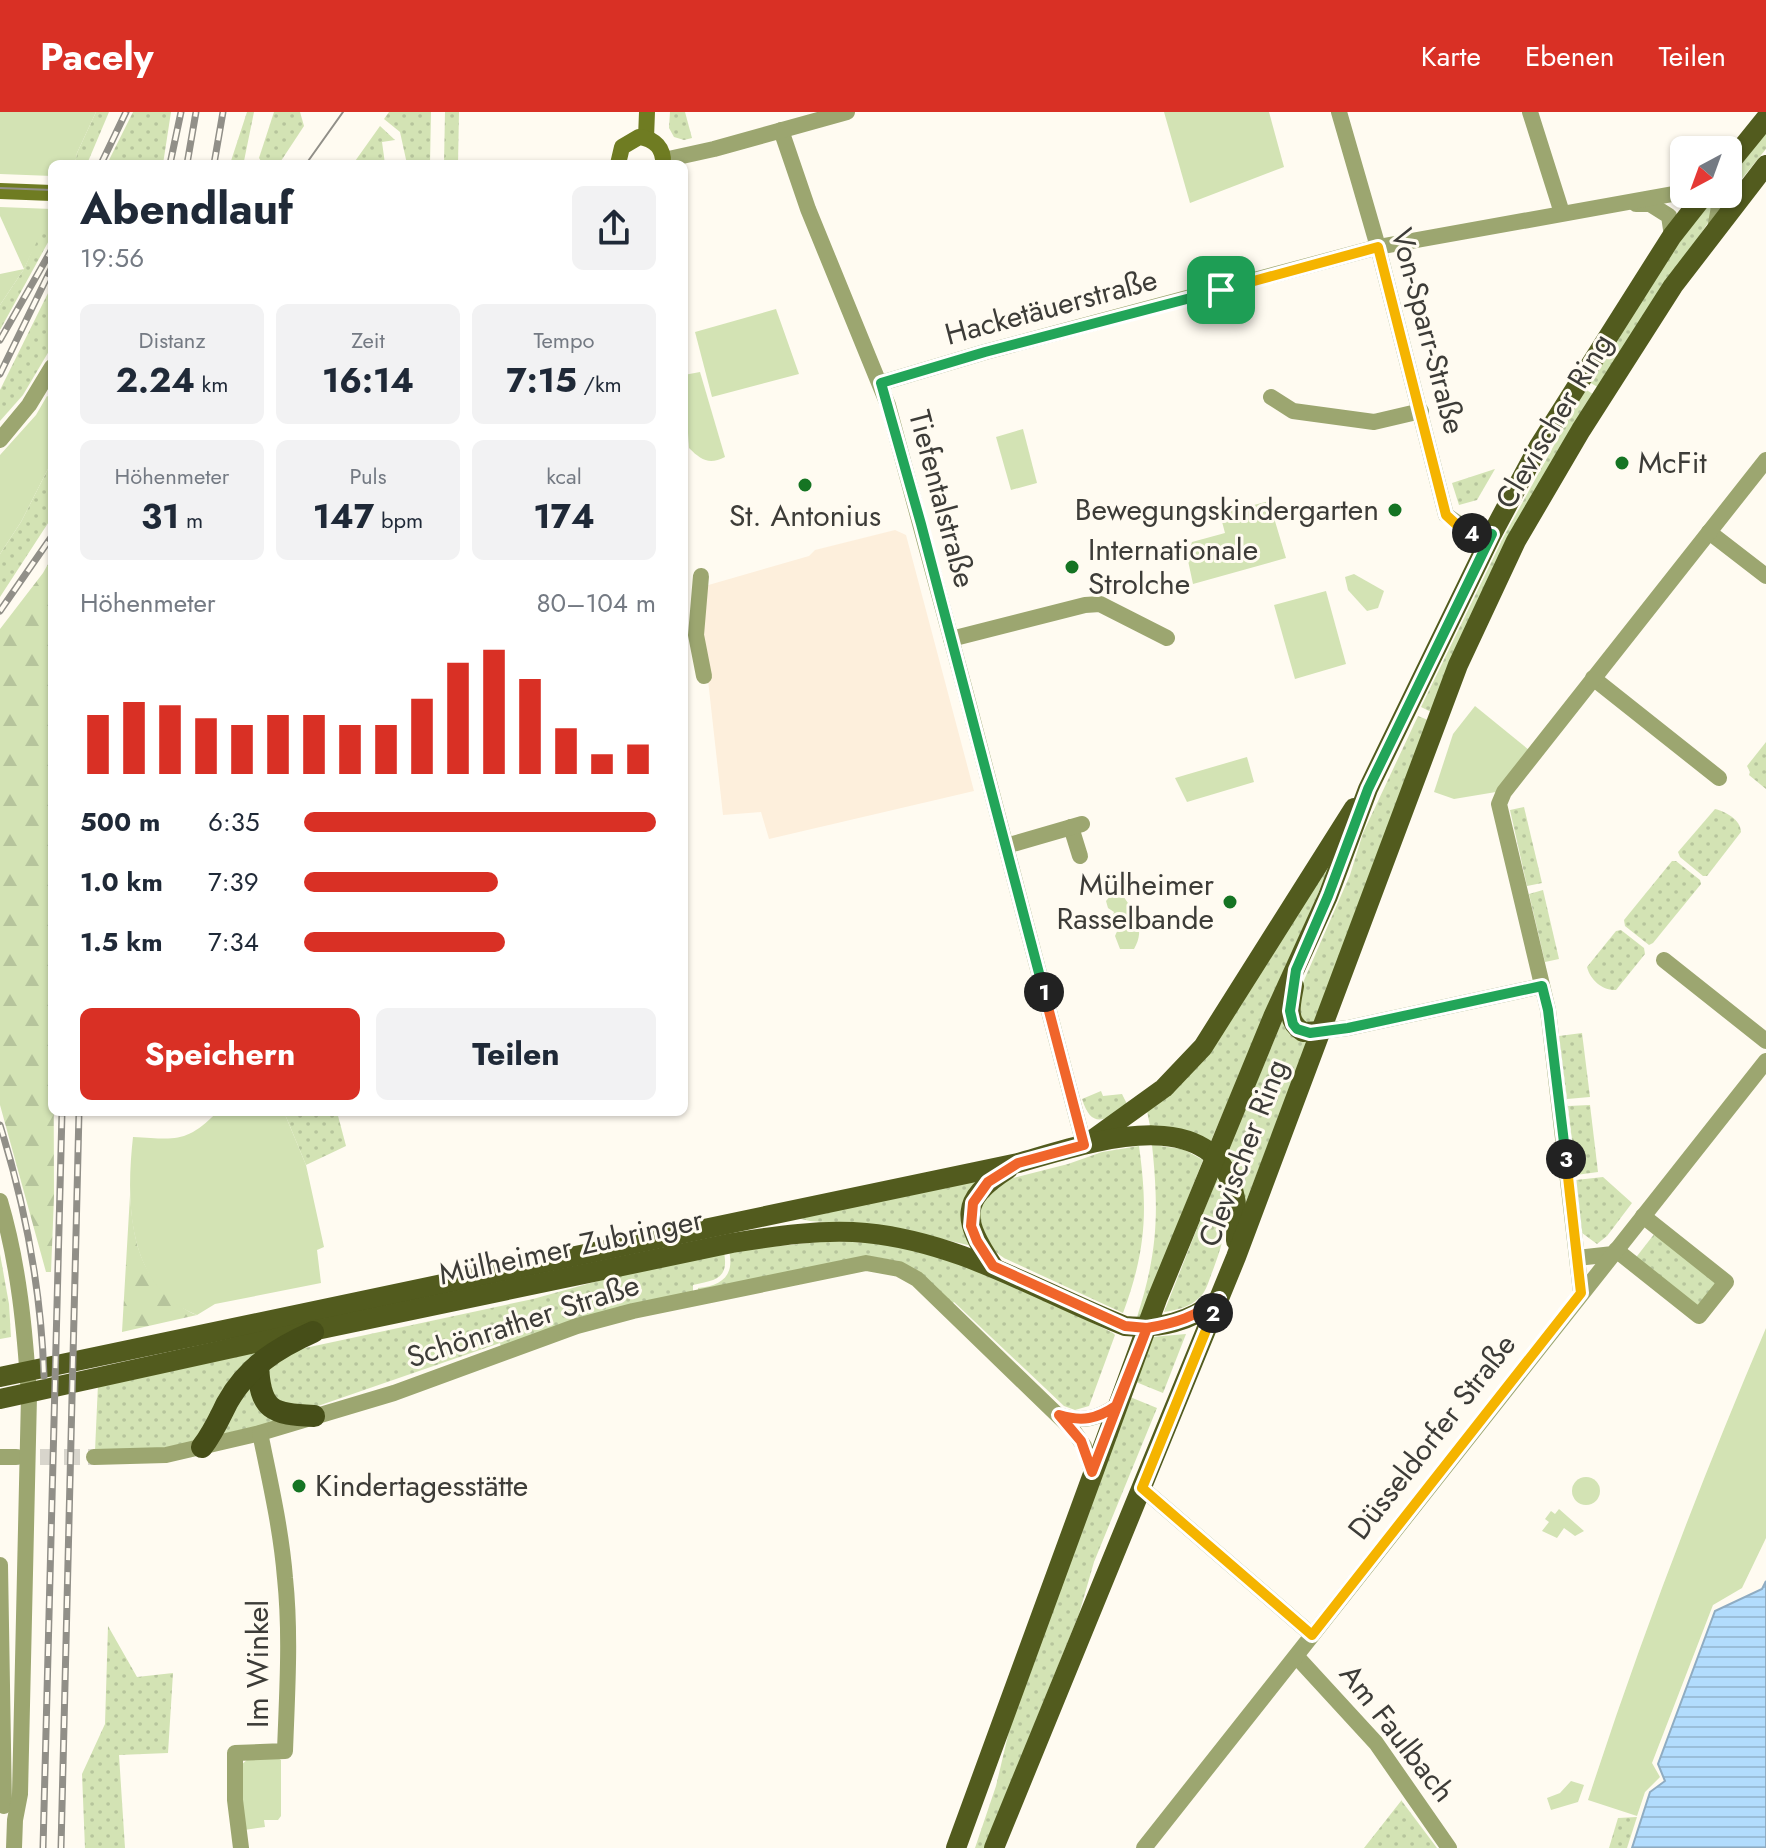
<!DOCTYPE html>
<html lang="de">
<head>
<meta charset="utf-8">
<style>
	:root { --surface:#fff; --page:#f2f2f3; --text:#1f2937; --muted:#747a83; --accent:#d93025 }
	body { margin:0; font-family:Jost,sans-serif; background:var(--page); color:var(--text); height:100vh; display:flex; flex-direction:column; font-size:30px; white-space:nowrap }
	* { box-sizing:border-box; margin:0 }
	p { font-size:26px; color:var(--muted) }
	.icon { flex:none; width:44px; height:44px; fill:none; stroke:currentColor; stroke-width:2; stroke-linecap:round; stroke-linejoin:round }
	.map { position:relative; flex:1; overflow:hidden }
	.panel { position:absolute; left:48px; top:48px; width:640px; height:956px; display:flex; flex-direction:column; background:var(--surface); border-radius:12px; box-shadow:0 2px 6px #0004 }
	.panel>* { flex:none }
	.needle { width:52px; rotate:221deg }
	.buttons { position:absolute; left:1670px; top:24px; display:grid; gap:16px }
	.buttons a { display:grid; place-items:center; width:72px; height:72px; border-radius:12px; background:var(--surface); box-shadow:0 2px 6px #0004; font-size:40px }
	.pin { position:absolute; display:grid; place-items:center; width:68px; height:68px; color:#fff; margin:-34px; border-radius:16px; box-shadow:0 4px 12px #0006 }
	.km { position:absolute; width:40px; height:40px; margin:-20px; border-radius:50%; background:#222; color:#fff; font-size:22px; line-height:40px; text-align:center }
	.round { display:grid; place-items:center; flex:none; width:84px; height:84px; border-radius:12px; background:var(--page) }
	.summary { display:flex; align-items:center; justify-content:space-between; height:136px; padding:0 32px }
	h1 { font-size:44px; font-weight:700; line-height:60px }
	.stats { display:grid; grid-template-columns:repeat(3,1fr); gap:12px; height:136px; padding:8px 32px }
	.stats div { display:grid; align-content:center; border-radius:12px; background:var(--page); text-align:center }
	.stats b { font-size:34px; font-weight:700 }
	.stats small { font-size:22px; font-weight:400 }
	.stats p { font-size:22px }
	.chart { height:224px; padding:16px 32px }
	.chart p { display:flex; justify-content:space-between }
	.chart svg { width:100%; height:144px; margin-top:8px; stroke:var(--accent); stroke-width:6 }
	.primary-button { display:flex; gap:16px; margin-top:auto; padding:16px 32px }
	.primary-button a { flex:1; height:92px; border-radius:12px; background:var(--accent); color:#fff; font-size:32px; font-weight:700; line-height:92px; text-align:center }
	.primary-button a+a { background:var(--page); color:var(--text) }
	ul { padding:0 32px; list-style:none; font-size:26px }
	li { display:grid; grid-template-columns:128px 96px 1fr; align-items:center; height:60px }
	li i { height:20px; border-radius:10px; background:var(--accent) }
	header { display:flex; align-items:center; gap:48px; box-sizing:border-box; height:112px; padding:0 40px; background:var(--accent); color:#fff }
	header strong { font-size:38px }
	nav { display:flex; gap:44px; margin-inline-start:auto; font-size:28px }
	.map>svg:first-child { display:block }
	.education { fill:#fdefdc }
	.grass { fill:url(#grass-dots) }
	.forest { fill:url(#forest-firs) }
	.green { fill:#d3e3b4 }
	.water { fill:url(#water-rules); stroke:#8facc2; stroke-width:2 }
	.lines { fill:none; stroke-linecap:round; stroke-linejoin:round }
	.minor-tunnel { stroke:#d8d5cc; stroke-width:16; stroke-dasharray:16 8; stroke-linecap:butt }
	.minor { stroke:#9ca670; stroke-width:16 }
	.tertiary { stroke:#9ca670; stroke-width:16 }
	.secondary { stroke:#6f7c22; stroke-width:16 }
	.primary { stroke:#525b1e; stroke-width:20 }
	.trunk { stroke:#464e18; stroke-width:22 }
	.tram { stroke:#918f88; stroke-width:2 }
	.rail-casing { stroke:#918f88; stroke-width:7 }
	.rail { stroke:#fffbf1; stroke-width:4; stroke-dasharray:12; stroke-linecap:butt }
	.split-1-casing { stroke:#fff; stroke-width:16 }
	.split-2-casing { stroke:#fff; stroke-width:16 }
	.split-3-casing { stroke:#fff; stroke-width:16 }
	.split-4-casing { stroke:#fff; stroke-width:16 }
	.split-5-casing { stroke:#fff; stroke-width:16 }
	.split-1 { stroke:#22a559; stroke-width:10 }
	.split-2 { stroke:#f0652b; stroke-width:10 }
	.split-3 { stroke:#f5b400; stroke-width:10 }
	.split-4 { stroke:#22a559; stroke-width:10 }
	.split-5 { stroke:#f5b400; stroke-width:10 }
	.poi-dot { fill:#157423; stroke:#fffbf1; stroke-width:3 }
	.labels { text-anchor:middle; stroke-width:6; stroke-linejoin:round; paint-order:stroke }
	.street-label { font-size:30px; fill:#3d3c38; stroke:#fffbf1 }
	.poi-label { font-size:30px; fill:#3d3c38; stroke:#fffbf1; text-anchor:start }
</style>
</head>
<body>
<header>
<strong>Pacely</strong>
<nav><a>Karte</a><a>Ebenen</a><a>Teilen</a></nav>
</header>
<div class="map">
<svg width="1766" height="1736" viewBox="0 0 1766 1736">
	<defs>
		<pattern id="grass-dots" width="8" height="8" patternUnits="userSpaceOnUse" patternTransform="scale(2)"><rect width="8" height="8" fill="#d3e3b4"/><path d="M2 2h.1M6 6h.1" fill="none" stroke="#b6c49c" stroke-width="1.8" stroke-linecap="round"/></pattern>
		<pattern id="forest-firs" width="22" height="20" patternUnits="userSpaceOnUse" patternTransform="scale(2)"><rect width="22" height="20" fill="#d3e3b4"/><path d="M5 1l3.5 6h-7zM16 11l3.5 6h-7z" fill="#b6c49c"/></pattern>
		<pattern id="water-rules" width="6" height="5" patternUnits="userSpaceOnUse" patternTransform="scale(2)"><rect width="6" height="5" fill="#b2dcfd"/><path d="M0 2.5h6" fill="none" stroke="#9abeda"/></pattern>
	</defs>
	<rect width="100%" height="100%" fill="#fffbf1"/>
	<polygon class="education" points="895,418 906,423 974,679 769,727 761,700 723,703 702,514 705,474 809,444 815,438"/>
	<g class="grass">
		<polygon points="96,0 109,0 87,52 75,52 77,41"/>
		<polygon points="133,0 171,0 163,52 107,52"/>
		<polygon points="247,0 254,0 244,49 247,52 230,52"/>
		<polygon points="274,0 300,0 304,14 279,52 263,52 259,46"/>
		<polygon points="389,0 431,0 430,52 407,52 400,20 384,7"/>
		<polygon points="445,0 459,0 458,52 444,52"/>
		<polygon points="670,0 685,0 692,26 684,28 674,25 669,16"/>
		<polygon points="380,14 395,28 382,30 385,52 353,52"/>
		<polygon points="1766,21 1766,37 1736,74 1728,76 1728,66"/>
		<polygon points="1706,93 1713,93 1711,106 1601,277 1589,270 1653,165"/>
		<polygon points="52,102 52,123 0,218 0,193 24,157 46,106"/>
		<polygon points="52,173 52,234 23,283 0,309 0,278"/>
		<polygon points="1585,277 1596,284 1431,600 1421,595 1504,424"/>
		<polygon points="52,349 52,405 0,485 0,442 21,410"/>
		<polygon points="1495,357 1477,388 1459,393 1452,371"/>
		<polygon points="1418,604 1428,608 1314,913 1300,910 1298,882 1350,763 1363,721"/>
		<polygon points="1766,630 1766,677 1749,663 1750,660 1747,654"/>
		<polygon points="1524,695 1542,771 1527,774 1510,698"/>
		<path d="M 1715,697 C 1726,700 1740,707 1741,720 L 1707,764 L 1703,764 L 1680,745 L 1678,740 Z"/>
		<polygon points="1335,742 1210,1031 1150,1014 1147,999"/>
		<polygon points="1672,749 1676,749 1700,768 1701,772 1653,831 1649,833 1625,814 1624,808"/>
		<polygon points="1543,778 1559,847 1545,850 1529,782"/>
		<path d="M 1621,818 L 1644,836 L 1645,842 L 1616,878 C 1603,879 1590,868 1587,855 L 1616,819 Z"/>
		<polygon points="1282,909 1309,927 1245,1092 1225,1046"/>
		<polygon points="1582,921 1590,985 1567,987 1559,924"/>
		<path d="M 1101,979 L 1103,984 L 1122,982 L 1128,994 C 1106,1007 1092,1019 1082,987 Z"/>
		<polygon points="1590,993 1598,1060 1576,1063 1568,994"/>
		<polygon points="284,1000 337,1000 346,1034 306,1053"/>
		<path d="M 1152,1033 L 1183,1037 L 1203,1048 L 1141,1205 L 1137,1205 C 1158,1140 1159,1100 1152,1033 Z"/>
		<path d="M 1139,1034 C 1148,1099 1146,1139 1123,1201 L 1004,1146 L 994,1139 L 975,1105 L 992,1074 L 1005,1068 L 1068,1052 L 1102,1040 Z"/>
		<polygon points="981,1065 972,1134 886,1114 810,1109 792,1105"/>
		<polygon points="1603,1065 1632,1091 1607,1124 1597,1132 1578,1118 1581,1114 1576,1068"/>
		<path d="M 1217,1066 C 1233,1097 1225,1126 1213,1158 C 1209,1167 1207,1179 1199,1186 C 1190,1195 1177,1198 1164,1200 Z"/>
		<polygon points="1655,1121 1718,1172 1697,1198 1634,1148"/>
		<path d="M 828,1129 C 846,1130 865,1130 884,1132 C 964,1142 1041,1186 1113,1221 L 1115,1223 L 1089,1294 L 1075,1298 L 1064,1294 L 954,1190 L 952,1192 L 899,1149 L 873,1145 L 698,1180 L 698,1176 C 721,1174 735,1164 729,1139 Z"/>
		<path d="M 724,1140 C 729,1167 716,1168 693,1173 L 693,1181 L 501,1235 L 500,1231 L 315,1295 L 276,1292 L 267,1258 L 291,1239 L 533,1187 L 641,1157 Z"/>
		<polygon points="0,1142 9,1192 11,1225 0,1227"/>
		<polygon points="1186,1222 1163,1281 1136,1270 1152,1225"/>
		<polygon points="259,1239 200,1327 179,1334 129,1340 95,1339 98,1272"/>
		<polygon points="250,1267 275,1310 223,1322"/>
		<polygon points="1130,1285 1157,1296 1094,1450 1079,1502 984,1736 975,1736 996,1674 1010,1615"/>
		<polygon points="108,1514 137,1565 173,1561 168,1641 119,1643 125,1736 85,1736 82,1662 105,1612"/>
		<polygon points="1401,1688 1437,1736 1364,1736 1401,1689"/>
		<polygon points="1637,1705 1627,1736 1609,1736 1618,1706"/>
	</g>
	<g class="forest">
		<polygon points="52,445 54,1085 51,1160 46,1160 0,993 0,517 43,461"/>
		<path d="M 130,1083 C 133,1124 138,1158 171,1186 C 179,1193 186,1199 197,1203 L 122,1220 Z"/>
	</g>
	<g class="green">
		<polygon points="0,0 96,0 77,41 75,52 52,52 52,64 0,62"/>
		<polygon points="1164,0 1269,0 1284,55 1190,91"/>
		<polygon points="0,95 52,97 24,157 0,193 0,162 24,157 0,104"/>
		<polygon points="776,197 799,262 712,285 695,220"/>
		<path d="M 700,260 L 725,345 C 709,353 701,348 689,336 L 684,263 Z"/>
		<polygon points="47,284 52,287 52,349 21,410 0,442 0,343 36,303"/>
		<polygon points="1023,317 1037,371 1011,378 996,325"/>
		<polygon points="1269,389 1286,446 1193,472 1187,444 1192,430 1225,421 1220,402"/>
		<polygon points="1354,462 1384,479 1378,496 1367,499 1348,478 1345,465"/>
		<polygon points="1326,479 1346,552 1295,567 1274,493"/>
		<polygon points="1475,594 1529,638 1496,680 1454,687 1434,680 1453,622"/>
		<polygon points="1247,645 1254,670 1187,690 1175,666"/>
		<path d="M 1122,782 C 1133,799 1147,816 1134,837 L 1120,837 L 1115,824 L 1119,815 L 1118,811 L 1111,808 L 1114,800 L 1108,796 L 1106,789 L 1111,783 Z"/>
		<path d="M 217,1000 L 284,1000 L 306,1053 L 324,1135 L 317,1138 L 321,1171 L 215,1192 L 197,1203 C 126,1176 126,1088 133,1025 C 175,1027 186,1032 217,1000 Z"/>
		<path d="M 1766,1216 L 1766,1426 L 1742,1476 L 1713,1493 L 1652,1651 L 1660,1665 L 1645,1680 L 1637,1704 L 1588,1688 C 1640,1528 1700,1371 1766,1216 Z"/>
		<circle cx="1586" cy="1379" r="14"/>
		<polygon points="1559,1397 1584,1419 1575,1424 1564,1416 1557,1426 1542,1419 1549,1410 1545,1407 1551,1399 1555,1402"/>
		<polygon points="278,1646 281,1648 281,1704 278,1708 264,1708 265,1715 244,1718 240,1654 248,1647"/>
		<polygon points="1571,1669 1584,1673 1578,1690 1551,1698 1547,1686 1560,1681"/>
	</g>
	<polygon class="water" points="1766,1469 1766,1736 1632,1736 1650,1680 1665,1669 1658,1652 1715,1499 1762,1477"/>
	<g class="lines">
		<polyline class="minor-tunnel" points="16,1345 94,1345"/>
		<g class="minor">
			<polyline points="1339,0 1378,135 1446,403 1472,421 1492,422"/>
			<polyline points="1530,0 1562,101"/>
			<polyline points="781,18 808,97 888,293 966,582 1084,1033"/>
			<polyline points="664,48 714,37 847,0"/>
			<polyline points="1711,82 1719,95 1715,117"/>
			<polyline points="1636,92 1650,92 1669,104 1672,124"/>
			<polyline points="881,271 985,240 1378,135 1684,80"/>
			<polyline points="1271,285 1293,299 1374,310 1421,299"/>
			<polyline points="1709,420 1766,464"/>
			<polyline points="701,464 696,523 704,564"/>
			<polyline points="951,527 1085,493 1100,492 1167,526"/>
			<polyline points="1593,566 1719,666"/>
			<polyline points="1071,715 1080,744"/>
			<polyline points="1006,734 1082,712"/>
			<polyline points="1664,848 1766,929"/>
			<polyline points="1322,919 1348,916 1542,874"/>
			<polyline points="1616,1138 1699,1204 1726,1170 1643,1104"/>
			<polyline points="1613,1142 1577,1146 1548,898 1499,692 1504,680 1766,348"/>
			<polyline points="1577,1146 1581,1181"/>
			<path d="M 1061,1304 C 1083,1310 1097,1307 1116,1294"/>
			<polyline points="0,1345 16,1345"/>
			<polyline points="94,1345 166,1343 260,1321 394,1281 577,1214 633,1199 866,1151 899,1157 917,1167 1073,1318 1084,1334 1092,1360"/>
			<polyline points="1142,1376 1312,1523"/>
			<polyline points="0,1453 4,1694"/>
			<polyline points="1297,1545 1376,1631 1449,1736"/>
			<path d="M 241,1736 L 235,1688 L 235,1641 L 285,1639 C 287,1582 291,1523 285,1466 C 281,1417 270,1369 260,1321"/>
		</g>
		<g class="tertiary">
			<polyline points="0,328 29,293 52,255"/>
			<path d="M 0,1089 C 19,1153 25,1219 29,1284 L 20,1682 L 15,1708 L 14,1736"/>
			<polyline points="1144,1736 1766,949"/>
		</g>
		<g class="secondary">
			<polyline points="646,26 647,0"/>
			<path d="M 618,52 L 622,35 L 639,25 C 655,27 664,36 663,52"/>
			<polyline points="0,79 52,81"/>
		</g>
		<g class="primary">
			<polyline points="1728,53 1766,6"/>
			<path d="M 1294,874 C 1291,892 1285,909 1303,920 L 1322,919"/>
			<polyline points="1089,1030 1164,976 1203,935 1354,696"/>
			<path d="M 993,1154 C 963,1108 958,1089 1008,1057"/>
			<path d="M 0,1265 L 1018,1051 C 1083,1033 1215,984 1235,1086 C 1238,1100 1236,1115 1236,1129"/>
			<path d="M 0,1287 L 264,1229 L 732,1131 C 775,1124 822,1117 866,1121 C 960,1130 1039,1180 1125,1214 C 1161,1217 1189,1210 1218,1188"/>
			<polyline points="956,1736 1157,1187 1273,905 1328,784 1368,677 1492,422 1539,334 1672,124 1705,82"/>
			<polyline points="994,1736 1236,1145 1458,553 1516,429 1581,318 1673,174 1766,53"/>
		</g>
		<g class="trunk">
			<path d="M 258,1253 C 260,1299 272,1302 314,1304"/>
			<path d="M 202,1335 C 213,1321 219,1307 227,1291 C 247,1255 277,1236 313,1220"/>
		</g>
		<g class="tram">
			<polyline points="306,52 343,0"/>
			<polyline points="0,76 52,78"/>
		</g>
		<g class="rail-casing">
			<g id="rail">
				<polyline points="101,52 126,0"/>
				<polyline points="170,52 181,0"/>
				<polyline points="187,52 196,0"/>
				<polyline points="214,52 223,0"/>
				<polyline points="0,228 52,137"/>
				<polyline points="0,262 52,155"/>
				<polyline points="0,499 52,424"/>
				<path d="M 0,1013 C 26,1096 41,1177 44,1264"/>
				<polyline points="43,1736 62,1000"/>
				<polyline points="61,1736 79,1000"/>
			</g>
		</g>
		<use href="#rail" class="rail"/>
	</g>
	<g class="lines">
		<g class="split-1-casing">
			<polyline id="split-1" points="1044,880 921,412 881,271 985,240 1221,178"/>
		</g>
		<g class="split-2-casing">
			<path id="split-2" d="M 1044,880 L 1084,1033 L 1018,1051 L 988,1070 L 973,1091 L 971,1114 L 977,1129 L 993,1154 L 1125,1214 L 1147,1216 L 1092,1360 L 1081,1329 L 1059,1303 C 1082,1310 1097,1307 1116,1294 L 1147,1216 C 1176,1211 1195,1205 1219,1187 L 1213,1201"/>
		</g>
		<g class="split-3-casing">
			<polyline id="split-3" points="1213,1201 1142,1376 1312,1523 1581,1181 1566,1047"/>
		</g>
		<g class="split-4-casing">
			<polyline id="split-4" points="1472,421 1492,422 1368,677 1328,784 1296,858 1290,899 1293,912 1297,917 1310,921 1348,916 1542,874 1548,898 1566,1047"/>
		</g>
		<g class="split-5-casing">
			<polyline id="split-5" points="1221,178 1378,135 1446,403 1457,413 1472,421"/>
		</g>
		<use href="#split-1" class="split-1"/>
		<use href="#split-2" class="split-2"/>
		<use href="#split-3" class="split-3"/>
		<use href="#split-4" class="split-4"/>
		<use href="#split-5" class="split-5"/>
	</g>
	<g class="poi-dot">
		<circle cx="1622" cy="351" r="8"/>
		<circle cx="805" cy="373" r="8"/>
		<circle cx="1395" cy="398" r="8"/>
		<circle cx="1072" cy="455" r="8"/>
		<circle cx="1230" cy="790" r="8"/>
		<circle cx="299" cy="1374" r="8"/>
	</g>
	<g class="labels">
		<g class="street-label">
			<text transform="translate(1051 195) rotate(-15)" y="10">Hacketäuerstraße</text>
			<text transform="translate(1428 219) rotate(75)" y="10">Von-Sparr-Straße</text>
			<text transform="translate(1554 309) rotate(-59)" y="10">Clevischer Ring</text>
			<text transform="translate(942 387) rotate(75)" y="10">Tiefentalstraße</text>
			<text transform="translate(1243 1041) rotate(-69)" y="10">Clevischer Ring</text>
			<text transform="translate(571 1135) rotate(-12)" y="10">Mülheimer Zubringer</text>
			<text transform="translate(523 1209) rotate(-18)" y="10">Schönrather Straße</text>
			<text transform="translate(1432 1325) rotate(-52)" y="10">Düsseldorfer Straße</text>
			<text transform="translate(258 1552) rotate(-90)" y="10">Im Winkel</text>
			<text transform="translate(1397 1621) rotate(52)" y="10">Am Faulbach</text>
		</g>
		<g class="poi-label">
			<text x="1638" y="361">McFit</text>
			<text x="1379" y="408" text-anchor="end">Bewegungskindergarten</text>
			<text x="805" y="414" text-anchor="middle">St. Antonius</text>
			<text x="1088" y="448">Internationale<tspan x="1088" dy="34">Strolche</tspan></text>
			<text x="1214" y="783" text-anchor="end">Mülheimer<tspan x="1214" dy="34">Rasselbande</tspan></text>
			<text x="315" y="1384">Kindertagesstätte</text>
		</g>
	</g>
</svg>
<div class="buttons">
<a><svg class="needle" viewBox="-14 -14 28 28"><path d="M0-13l5 13h-10z" fill="#e53935"/><path d="M0 13l5-13h-10z" fill="#747a83"/></svg></a>
</div>
<div class="pin" style="left:1221px;top:178px;background:#1e9e55"><svg class="icon" aria-label="arrive" viewBox="0 0 24 24"><path d="M6 21V4h12l-3 4 3 4H6"/></svg></div>
<b class="km" style="left:1044px;top:880px">1</b>
<b class="km" style="left:1213px;top:1201px">2</b>
<b class="km" style="left:1566px;top:1047px">3</b>
<b class="km" style="left:1472px;top:421px">4</b>
<section class="panel">
<div class="summary"><div><h1>Abendlauf</h1><p>19:56</p></div><a class="round"><svg class="icon" aria-label="share" viewBox="0 0 24 24"><path d="M12 15V3M7 8l5-5 5 5M5 13v7h14v-7"/></svg></a></div>
<div class="stats">
<div><p>Distanz</p><b>2.24<small> km</small></b></div>
<div><p>Zeit</p><b>16:14</b></div>
<div><p>Tempo</p><b>7:15<small> /km</small></b></div>
</div>
<div class="stats">
<div><p>Höhenmeter</p><b>31<small> m</small></b></div>
<div><p>Puls</p><b>147<small> bpm</small></b></div>
<div><p>kcal</p><b>174</b></div>
</div>
<div class="chart"><p><span>Höhenmeter</span>80–104 m</p>
<svg viewBox="0 0 160 44" preserveAspectRatio="none"><path d="M5 44V26M15 44V22M25 44V23M35 44V27M45 44V29M55 44V26M65 44V26M75 44V29M85 44V29M95 44V21M105 44V10M115 44V6M125 44V15M135 44V30M145 44V38M155 44V35"/></svg>
</div>
<ul>
<li><b>500 m</b>6:35<i style="width:100%"></i></li>
<li><b>1.0 km</b>7:39<i style="width:55%"></i></li>
<li><b>1.5 km</b>7:34<i style="width:57%"></i></li>
</ul>
<div class="primary-button"><a>Speichern</a><a>Teilen</a></div>
</section>
</div>
</body>
</html>
